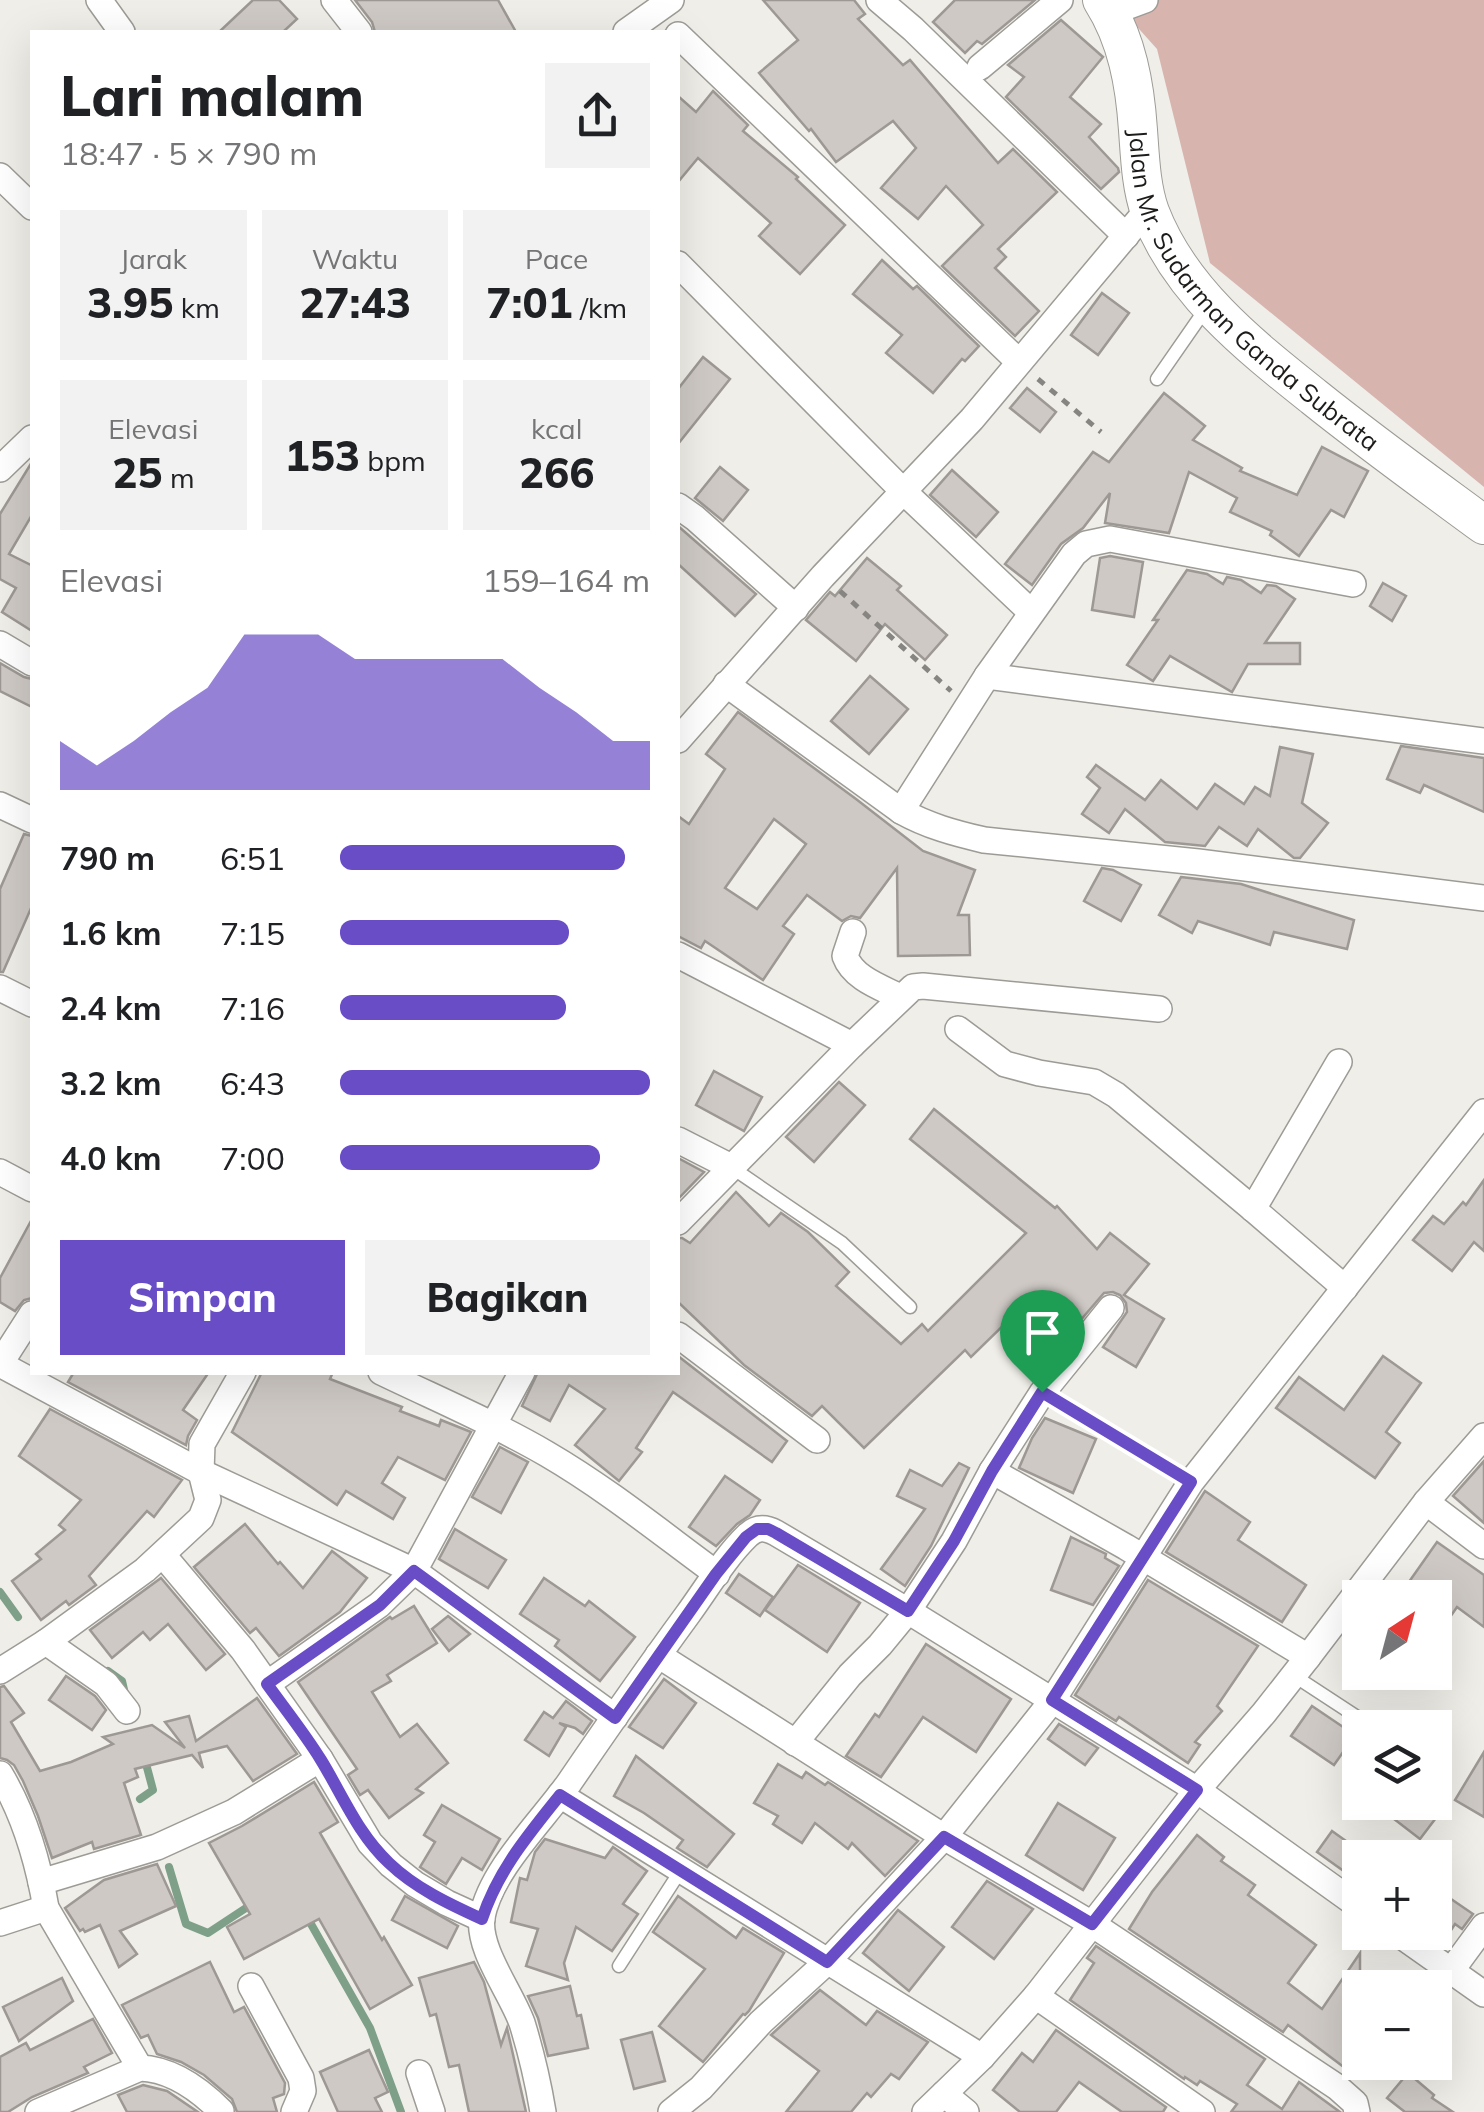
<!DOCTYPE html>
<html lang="id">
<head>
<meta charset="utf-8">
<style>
	:root { --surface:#fff; --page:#f2f2f2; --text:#202124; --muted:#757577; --accent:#694dc6 }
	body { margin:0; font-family:Mulish,sans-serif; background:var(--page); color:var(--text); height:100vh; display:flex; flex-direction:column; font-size:38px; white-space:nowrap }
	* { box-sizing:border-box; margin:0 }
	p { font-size:32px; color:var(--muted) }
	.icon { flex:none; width:55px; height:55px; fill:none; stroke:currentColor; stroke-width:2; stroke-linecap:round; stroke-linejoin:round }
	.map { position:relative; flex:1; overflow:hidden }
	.details { position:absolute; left:30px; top:30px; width:650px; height:1345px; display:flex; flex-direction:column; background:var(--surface); border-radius:0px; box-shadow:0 10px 40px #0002 }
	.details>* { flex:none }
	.needle { width:65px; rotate:36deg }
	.fabs { position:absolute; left:1342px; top:1580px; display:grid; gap:20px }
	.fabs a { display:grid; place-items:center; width:110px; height:110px; border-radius:0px; background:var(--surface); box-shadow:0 10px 40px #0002; font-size:50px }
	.pin { position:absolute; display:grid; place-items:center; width:85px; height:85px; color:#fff; margin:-102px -42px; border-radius:50% 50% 50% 0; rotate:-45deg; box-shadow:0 0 10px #0007 }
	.pin .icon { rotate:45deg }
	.round { display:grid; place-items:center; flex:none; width:105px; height:105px; border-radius:0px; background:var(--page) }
	.head { display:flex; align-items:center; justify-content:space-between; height:170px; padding:0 30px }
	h1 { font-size:55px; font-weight:800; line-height:75px }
	.figures { display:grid; grid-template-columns:repeat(3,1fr); gap:15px; height:170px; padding:10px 30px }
	.figures div { display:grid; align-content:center; border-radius:0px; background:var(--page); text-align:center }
	.figures b { font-size:42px; font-weight:800 }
	.figures small { font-size:28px; font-weight:400 }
	.figures p { font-size:28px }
	.chart { height:280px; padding:20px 30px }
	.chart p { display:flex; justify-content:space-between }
	.chart svg { width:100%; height:180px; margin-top:10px; fill:var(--accent); opacity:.7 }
	.button { display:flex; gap:20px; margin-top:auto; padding:20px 30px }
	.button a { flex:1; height:115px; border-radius:0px; background:var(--accent); color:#fff; font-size:40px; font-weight:800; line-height:115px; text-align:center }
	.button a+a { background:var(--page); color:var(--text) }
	ul { padding:0 30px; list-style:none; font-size:32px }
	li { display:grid; grid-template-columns:160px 120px 1fr; align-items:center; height:75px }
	li i { height:25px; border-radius:12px; background:var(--accent) }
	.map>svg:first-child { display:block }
	.green { fill:#d8b4af }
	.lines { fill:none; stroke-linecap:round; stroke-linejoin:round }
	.stream { stroke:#7ea088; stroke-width:8 }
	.building { fill:#cec9c4; stroke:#9d9894; stroke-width:2.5; fill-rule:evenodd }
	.lane-casing { stroke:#9d9b95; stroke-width:15 }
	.street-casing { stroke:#9d9b95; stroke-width:28 }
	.secondary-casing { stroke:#9d9b95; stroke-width:40 }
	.path { stroke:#868581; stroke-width:5; stroke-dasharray:8 8; stroke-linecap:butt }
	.lane { stroke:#fff; stroke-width:12 }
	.street { stroke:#fff; stroke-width:25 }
	.secondary { stroke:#fff; stroke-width:38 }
	.route-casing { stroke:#fff; stroke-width:20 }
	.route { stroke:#694dc6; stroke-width:12 }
	.labels { text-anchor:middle; stroke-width:10; stroke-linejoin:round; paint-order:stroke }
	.street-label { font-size:25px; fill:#1d1c1a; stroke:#f0eee8 }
</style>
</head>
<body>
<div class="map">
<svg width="1484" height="2112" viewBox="0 0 1484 2112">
	<rect width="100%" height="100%" fill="#f0eee8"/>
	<polygon class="green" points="1113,0 1484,0 1484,487 1210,263 1157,49"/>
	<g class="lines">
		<g class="stream">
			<polyline points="0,1592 18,1617"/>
			<polyline points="108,1671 122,1681 125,1694"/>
			<polyline points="140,1799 153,1790 145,1760"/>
			<polyline points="169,1867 186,1924 208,1933 252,1904"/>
			<polyline points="307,1917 370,2028 401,2112"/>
		</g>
	</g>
	<g class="building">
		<polygon points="253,0 279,0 297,19 283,32 219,32"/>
		<polygon points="355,0 498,0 516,32 375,32 372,22"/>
		<polygon points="763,0 854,0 865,14 858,19 903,65 910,60 998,163 1013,149 1057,192 998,249 1006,257 995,268 1039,311 1015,336 942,266 983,225 946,186 918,219 881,188 916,148 893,121 836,162 811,129 809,131 759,73 798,40"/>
		<polygon points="955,0 1035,0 982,44 977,41 965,53 933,22"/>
		<polygon points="1061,20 1103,57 1070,97 1101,124 1089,137 1118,168 1119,172 1101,189 1006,97 1024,77 1008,65"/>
		<polygon points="713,91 748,125 743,131 798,177 796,179 845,225 800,274 759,236 771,223 698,158 678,182 678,96 696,112"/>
		<polygon points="882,260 913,289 917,286 979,346 965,361 962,359 933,393 886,353 902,335 853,294"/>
		<polygon points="1102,293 1129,313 1098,355 1071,335"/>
		<polygon points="703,357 730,379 678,444 678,389"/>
		<polygon points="1027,388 1056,412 1040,432 1010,408"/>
		<polygon points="1164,393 1205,426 1193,440 1242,468 1240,471 1297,495 1322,447 1368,471 1344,517 1331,510 1299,556 1270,535 1272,531 1230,512 1237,498 1189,472 1169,533 1105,523 1110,493 1083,528 1061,544 1032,585 1005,564 1093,452 1109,462"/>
		<polygon points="32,462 32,515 9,554 31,565 32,562 32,631 2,612 16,588 0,579 0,514"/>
		<polygon points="720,467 748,490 723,521 695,498"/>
		<polygon points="952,470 998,512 976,537 930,495"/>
		<polygon points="678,526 756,594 735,616 678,564"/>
		<polygon points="1110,556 1143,562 1134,617 1092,610 1100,558"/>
		<polygon points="867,558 901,586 897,590 947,635 925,660 885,624 856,661 806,620 830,592 835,596"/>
		<polygon points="1187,570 1207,574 1223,584 1227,577 1241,580 1261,593 1267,585 1276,586 1295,599 1265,643 1300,643 1300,664 1248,664 1232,692 1170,656 1153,681 1127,665 1158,620 1153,620"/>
		<polygon points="1383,583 1406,596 1392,621 1370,606"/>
		<polygon points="0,663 24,677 32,679 32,707 0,691"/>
		<polygon points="870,676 908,709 869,754 831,721"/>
		<path d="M 738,712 L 856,799 L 923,851 L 975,870 L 958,915 L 969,915 L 970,955 L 898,956 L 897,868 L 860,918 L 851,916 L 842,921 L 807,895 L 783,926 L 794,934 L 763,980 L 705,941 L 701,948 L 678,936 L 678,816 L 689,824 L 725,769 L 706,754 ZM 774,819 L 806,844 L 757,909 L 725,888 Z"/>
		<polygon points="1401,746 1484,758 1484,812 1424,785 1420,793 1387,779"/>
		<polygon points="1280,747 1313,754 1302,803 1328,823 1300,858 1294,858 1258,829 1247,846 1219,827 1205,846 1165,842 1125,809 1109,833 1082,814 1100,788 1087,777 1096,765 1145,800 1161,780 1197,809 1215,784 1244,804 1255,787 1270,796"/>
		<polygon points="24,834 32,836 32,906 3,972 0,972 0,889"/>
		<polygon points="1102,868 1113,870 1141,885 1121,921 1084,901"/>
		<polygon points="1181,877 1241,884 1354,920 1347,949 1274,932 1270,945 1198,921 1192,933 1159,915"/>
		<polygon points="714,1071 762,1097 744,1131 696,1105"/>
		<polygon points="839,1082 865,1105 814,1162 786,1137"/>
		<polygon points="934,1109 1055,1208 1057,1206 1097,1249 1110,1233 1149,1264 1124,1295 1164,1319 1136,1367 1103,1347 1127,1312 1126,1303 1120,1295 1113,1292 1104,1293 1073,1329 1019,1310 971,1357 965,1350 864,1448 822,1406 812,1416 744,1365 678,1302 678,1238 682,1238 690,1243 736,1192 769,1226 781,1213 808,1232 849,1272 836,1286 901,1344 922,1324 928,1331 1026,1233 910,1139"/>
		<polygon points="678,1158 704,1172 678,1199"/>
		<polygon points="1484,1180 1484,1251 1474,1242 1452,1271 1413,1240 1433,1216 1444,1224 1463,1202 1466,1205"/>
		<polygon points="32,1219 32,1298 24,1300 15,1311 0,1302 0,1278"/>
		<polygon points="678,1356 787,1441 772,1462 673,1392 636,1448 642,1452 619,1481 575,1445 605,1409 569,1385 550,1421 522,1406 538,1372 678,1372"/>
		<polygon points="1383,1356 1421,1383 1386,1432 1400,1443 1375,1478 1276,1408 1299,1377 1344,1410"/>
		<polygon points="74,1372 209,1372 183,1410 197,1420 188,1436 186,1445 68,1382"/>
		<polygon points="262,1372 333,1372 330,1379 402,1407 400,1411 439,1426 441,1420 471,1432 445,1480 398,1457 382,1483 405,1498 393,1519 346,1491 337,1505 232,1432"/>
		<polygon points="50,1409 182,1480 154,1517 147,1511 89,1576 96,1585 69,1605 66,1601 41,1620 12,1581 41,1559 36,1554 65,1530 59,1525 81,1500 19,1456"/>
		<polygon points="1045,1418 1096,1439 1073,1493 1019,1468 1032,1438"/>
		<polygon points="500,1447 528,1462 501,1513 472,1497"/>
		<polygon points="1484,1461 1484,1523 1453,1496"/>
		<polygon points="959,1463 969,1468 931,1546 905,1586 881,1569 925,1509 897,1496 910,1470 942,1486"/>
		<polygon points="725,1476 760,1500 750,1515 737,1524 716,1546 689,1527"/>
		<polygon points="1205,1491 1250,1522 1238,1540 1306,1585 1282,1622 1166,1552"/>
		<polygon points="245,1524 278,1564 280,1562 303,1588 332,1551 367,1578 340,1612 279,1656 256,1628 250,1633 194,1567"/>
		<polygon points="455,1529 506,1560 488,1588 439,1559"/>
		<polygon points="1071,1537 1106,1554 1105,1558 1119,1566 1093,1605 1051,1590"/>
		<polygon points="1437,1542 1484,1575 1484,1627 1457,1607 1448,1620 1435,1611 1435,1598 1416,1598 1404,1589"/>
		<polygon points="798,1565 860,1603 827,1652 765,1610"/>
		<polygon points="739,1574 773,1597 760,1616 726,1593"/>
		<polygon points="161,1578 225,1654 206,1670 168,1624 150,1640 143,1632 112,1658 90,1630"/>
		<polygon points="544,1578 585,1606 589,1601 635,1637 600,1681 555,1646 559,1640 520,1614"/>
		<polygon points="1148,1580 1258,1646 1217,1706 1222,1711 1195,1742 1200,1745 1188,1763 1119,1717 1116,1721 1075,1695"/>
		<polygon points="414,1606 437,1643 387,1675 391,1681 372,1692 400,1737 417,1724 448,1763 416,1789 423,1793 389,1818 368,1790 360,1795 348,1775 357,1769 298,1682 390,1617 392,1619"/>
		<polygon points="448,1616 470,1634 449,1651 432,1629"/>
		<polygon points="926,1644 1011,1699 976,1752 923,1717 881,1777 846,1756 875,1714 879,1717"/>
		<polygon points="66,1676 95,1696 106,1710 92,1730 49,1700"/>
		<polygon points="664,1679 696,1703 663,1748 629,1727"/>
		<polygon points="4,1686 24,1713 11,1722 40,1771 71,1762 113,1744 103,1737 152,1725 185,1748 165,1722 189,1716 196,1741 257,1698 297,1754 253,1781 227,1746 199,1753 203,1768 192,1755 135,1769 138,1777 124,1783 141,1835 94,1849 92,1842 52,1858 38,1816 23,1781 14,1765 7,1760 0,1758 0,1687"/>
		<polygon points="566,1701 592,1721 583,1734 575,1728 559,1723 566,1727 549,1756 525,1740 544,1712 553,1718"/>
		<polygon points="1312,1706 1355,1735 1334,1765 1291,1736"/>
		<polygon points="1059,1724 1098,1748 1085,1765 1048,1739"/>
		<polygon points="1484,1752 1484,1817 1455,1800"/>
		<polygon points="636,1756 734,1834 707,1867 677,1848 683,1840 644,1813 614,1796"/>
		<polygon points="778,1764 802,1778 806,1772 825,1785 828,1782 918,1841 885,1876 852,1843 848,1849 815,1823 802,1843 773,1824 778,1816 754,1803"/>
		<polygon points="314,1782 338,1822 320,1833 382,1940 384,1937 412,1985 370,2009 319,1919 244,1959 227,1927 250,1914 209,1843 242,1826"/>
		<polygon points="1372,1802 1448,1802 1420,1839"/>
		<polygon points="1058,1803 1115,1838 1083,1890 1026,1855"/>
		<polygon points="442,1805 500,1839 482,1870 462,1858 446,1884 420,1867 435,1842 424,1835"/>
		<polygon points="1332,1831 1367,1856 1360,1858 1360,1866 1352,1877 1317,1852"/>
		<polygon points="1197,1835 1224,1857 1221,1861 1255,1885 1248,1895 1316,1945 1288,1983 1322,2009 1360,1953 1360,2057 1349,2071 1288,2025 1283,2032 1129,1929 1152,1892"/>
		<polygon points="545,1839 605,1858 613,1847 647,1871 623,1904 638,1914 612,1951 576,1927 564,1963 568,1980 526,1966 538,1929 511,1922 520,1878 527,1880 535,1852"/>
		<polygon points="157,1864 176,1906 120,1931 137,1954 119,1967 100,1925 85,1932 83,1929 80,1931 65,1908 104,1880"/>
		<polygon points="987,1881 1033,1909 994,1959 952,1927"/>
		<polygon points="1435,1888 1473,1914 1462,1929 1455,1924 1442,1944 1435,1940"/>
		<polygon points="405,1896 458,1926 447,1948 392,1920"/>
		<polygon points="678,1896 736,1938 743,1928 784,1953 749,2011 745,2015 743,2014 703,2062 659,2026 705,1969 653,1932"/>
		<polygon points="898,1910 944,1947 909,1991 863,1953"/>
		<polygon points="1096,1946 1265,2059 1247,2085 1282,2109 1299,2082 1340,2112 1231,2112 1237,2104 1200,2081 1197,2085 1185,2077 1184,2079 1070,2000 1094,1963 1087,1958"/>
		<polygon points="210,1962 234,2012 244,2007 285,2083 284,2094 273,2098 277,2112 237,2112 232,2099 204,2075 181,2062 157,2054 148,2035 141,2038 122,2005"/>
		<polygon points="474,1962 484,1982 501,2045 507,2028 526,2112 469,2112 459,2065 449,2067 436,2014 430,2016 419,1978"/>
		<polygon points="62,1978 73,2001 19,2041 3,2007"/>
		<polygon points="570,1986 577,2016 581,2015 588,2048 548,2056 538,2018 528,1996"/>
		<polygon points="820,1990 866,2025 877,2011 928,2042 899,2079 891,2074 871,2097 867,2093 851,2112 786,2112 819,2071 771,2035"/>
		<polygon points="93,2019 112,2053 84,2067 88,2073 32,2097 8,2112 0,2112 0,2057 26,2043 30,2050"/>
		<polygon points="1056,2030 1166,2107 1163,2112 1122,2112 1079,2082 1056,2112 1020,2112 993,2090 1022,2053 1033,2062"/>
		<polygon points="652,2032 665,2081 634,2089 621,2040"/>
		<polygon points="369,2050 388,2092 375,2098 382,2112 338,2112 320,2072"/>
		<polygon points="1408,2073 1434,2095 1432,2098 1453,2112 1405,2112 1387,2098"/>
		<polygon points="143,2085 167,2091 198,2112 127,2112 118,2095"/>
	</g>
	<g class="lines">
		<g class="lane-casing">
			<g id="lane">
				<polyline points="1157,379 1207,307"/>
				<polyline points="731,1167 842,1243 910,1307"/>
				<polyline points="1293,1675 1374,1728"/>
				<polyline points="619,1966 681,1870"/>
			</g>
		</g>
		<g class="street-casing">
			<g id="street">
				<polyline points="99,0 122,32"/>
				<polyline points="334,0 359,32"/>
				<polyline points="879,0 913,29 1126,236"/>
				<polyline points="1110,13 1145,0"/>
				<polyline points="626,32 671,0"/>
				<polyline points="678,35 1019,362"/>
				<polyline points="980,67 1060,0"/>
				<polyline points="0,176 32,207"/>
				<polyline points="678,264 903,491 1031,612"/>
				<polyline points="0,469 32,438"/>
				<polyline points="678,506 695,518 796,608"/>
				<polyline points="0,644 32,663"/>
				<polyline points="987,676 1484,741"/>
				<path d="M 726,684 L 901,811 C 928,826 954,833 984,840 L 1198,862 L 1484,898"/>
				<polyline points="678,740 823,576 972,419 1149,208"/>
				<polyline points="0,805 32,820"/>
				<polyline points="901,811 987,676 1074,554 1086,544 1110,539 1353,584"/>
				<path d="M 853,932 L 845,956 C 853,978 880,987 900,997"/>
				<polyline points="678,955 852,1045"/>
				<polyline points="0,988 32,1004"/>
				<polyline points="958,1029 1005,1064 1039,1073 1094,1082 1116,1095 1253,1209 1345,1288"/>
				<polyline points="678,1140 731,1167"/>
				<polyline points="0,1172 32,1189"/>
				<polyline points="1253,1209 1339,1062"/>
				<polyline points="678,1222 852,1045 913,987 923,986 1159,1009"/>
				<polyline points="678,1335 817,1440"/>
				<polyline points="0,1364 201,1472 414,1571 615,1717"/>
				<polyline points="0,1364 32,1314"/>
				<path d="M 381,1372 C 437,1399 494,1423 547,1454 C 607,1489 661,1533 717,1574"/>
				<polyline points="992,1471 1126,1547 1308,1657"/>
				<polyline points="1426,1502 1484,1546"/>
				<polyline points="163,1555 243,1650 320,1759 370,1843 391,1865 415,1884 447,1903 482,1919"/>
				<polyline points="46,1642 106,1684 127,1711"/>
				<polyline points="658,1655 944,1837 1092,1924 1337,2087 1355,2103 1357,2112"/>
				<polyline points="0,1671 46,1642 145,1570 201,1518 208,1500 201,1472 202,1444 243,1372"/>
				<polyline points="267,1684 379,1605 414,1571 522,1372"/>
				<polyline points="795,1743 850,1675 880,1645 908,1611 954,1541 992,1471 1042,1393 1111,1308"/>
				<path d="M 0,1774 C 24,1814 38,1861 46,1908 L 140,2068"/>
				<polyline points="560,1795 982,2057"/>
				<polyline points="41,1882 157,1847 234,1812 320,1759"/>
				<polyline points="0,1923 46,1908"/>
				<polyline points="1396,1932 1484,1994"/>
				<polyline points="1451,1971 1484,1926"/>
				<polyline points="251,1986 301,2078 303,2091 294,2112"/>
				<polyline points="1036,1996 1202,2112"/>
				<polyline points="419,2073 432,2112"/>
				<polyline points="944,2094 966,2112"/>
				<path d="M 38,2112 L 140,2068 C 172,2069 199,2089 221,2111"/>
				<path d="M 543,2112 C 538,2082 531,2052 522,2023 C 511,1992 477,1949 482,1917 C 491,1870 542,1821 569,1783 C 608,1726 647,1670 688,1614 C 707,1588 725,1557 748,1535 C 757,1527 765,1527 776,1533 L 908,1611 L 1197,1790 L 1360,1907"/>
				<polyline points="671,2112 701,2088 761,2022 827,1962 944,1837 1052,1701 1191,1482 1484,1112"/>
				<polyline points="925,2112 982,2057 1036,1996 1197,1790 1264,1713 1308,1657 1426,1502 1484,1436"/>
			</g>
		</g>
		<g class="secondary-casing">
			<g id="secondary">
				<path id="s1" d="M 1102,0 C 1127,39 1135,85 1138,130 C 1140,157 1141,187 1150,212 C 1180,291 1250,346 1314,397 C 1370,442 1427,483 1484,525"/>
			</g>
		</g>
		<g class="path">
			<polyline points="1038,379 1101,432"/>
			<polyline points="840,591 951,691"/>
			<polyline points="1062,1404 1173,1470"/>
		</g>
		<use href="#lane" class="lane"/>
		<use href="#street" class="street"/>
		<use href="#secondary" class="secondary"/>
	</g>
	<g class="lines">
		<g class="route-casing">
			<path id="route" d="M 1042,1392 L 1191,1482 L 1052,1700 L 1197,1790 L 1092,1924 L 944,1837 L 827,1962 L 560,1795 C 529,1834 498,1870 482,1919 C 449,1904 415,1888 389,1863 C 358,1834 343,1796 321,1760 C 305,1734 285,1709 267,1684 L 380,1605 L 414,1571 L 615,1718 L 716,1574 L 746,1537 L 757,1529 L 768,1529 L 776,1533 L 908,1611 L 954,1541 L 992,1471 Z"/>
		</g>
		<use href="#route" class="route"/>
	</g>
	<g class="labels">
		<g class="street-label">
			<text dy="9" stroke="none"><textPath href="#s1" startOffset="342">Jalan Mr. Sudarman Ganda Subrata</textPath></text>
		</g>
	</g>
</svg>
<div class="fabs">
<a><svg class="needle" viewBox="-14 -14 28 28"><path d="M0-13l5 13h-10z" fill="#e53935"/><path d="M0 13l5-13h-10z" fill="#757577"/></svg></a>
<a><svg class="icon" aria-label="layers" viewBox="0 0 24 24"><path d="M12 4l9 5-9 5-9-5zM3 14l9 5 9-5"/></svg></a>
<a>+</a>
<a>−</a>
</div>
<div class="pin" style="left:1042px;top:1392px;background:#1e9e55"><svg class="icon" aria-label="arrive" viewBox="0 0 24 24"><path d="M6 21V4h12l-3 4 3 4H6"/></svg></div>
<section class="details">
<div class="head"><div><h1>Lari malam</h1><p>18:47 · 5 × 790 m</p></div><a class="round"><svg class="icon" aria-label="share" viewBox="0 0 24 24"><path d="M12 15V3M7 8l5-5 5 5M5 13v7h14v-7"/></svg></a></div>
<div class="figures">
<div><p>Jarak</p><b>3.95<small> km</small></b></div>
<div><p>Waktu</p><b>27:43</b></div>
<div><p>Pace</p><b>7:01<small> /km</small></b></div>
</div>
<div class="figures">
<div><p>Elevasi</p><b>25<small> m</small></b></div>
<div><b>153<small> bpm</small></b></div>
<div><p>kcal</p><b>266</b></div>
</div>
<div class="chart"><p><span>Elevasi</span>159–164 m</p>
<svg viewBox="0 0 160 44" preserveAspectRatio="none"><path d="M0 44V32L10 38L20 32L30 25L40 19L50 6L60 6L70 6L80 12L90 12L100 12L110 12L120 12L130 19L140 25L150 32L160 32V44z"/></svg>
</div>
<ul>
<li><b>790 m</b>6:51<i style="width:92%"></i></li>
<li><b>1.6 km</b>7:15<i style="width:74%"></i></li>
<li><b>2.4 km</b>7:16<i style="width:73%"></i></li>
<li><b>3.2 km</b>6:43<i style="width:100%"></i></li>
<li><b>4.0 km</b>7:00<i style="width:84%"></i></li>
</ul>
<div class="button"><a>Simpan</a><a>Bagikan</a></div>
</section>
</div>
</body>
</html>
